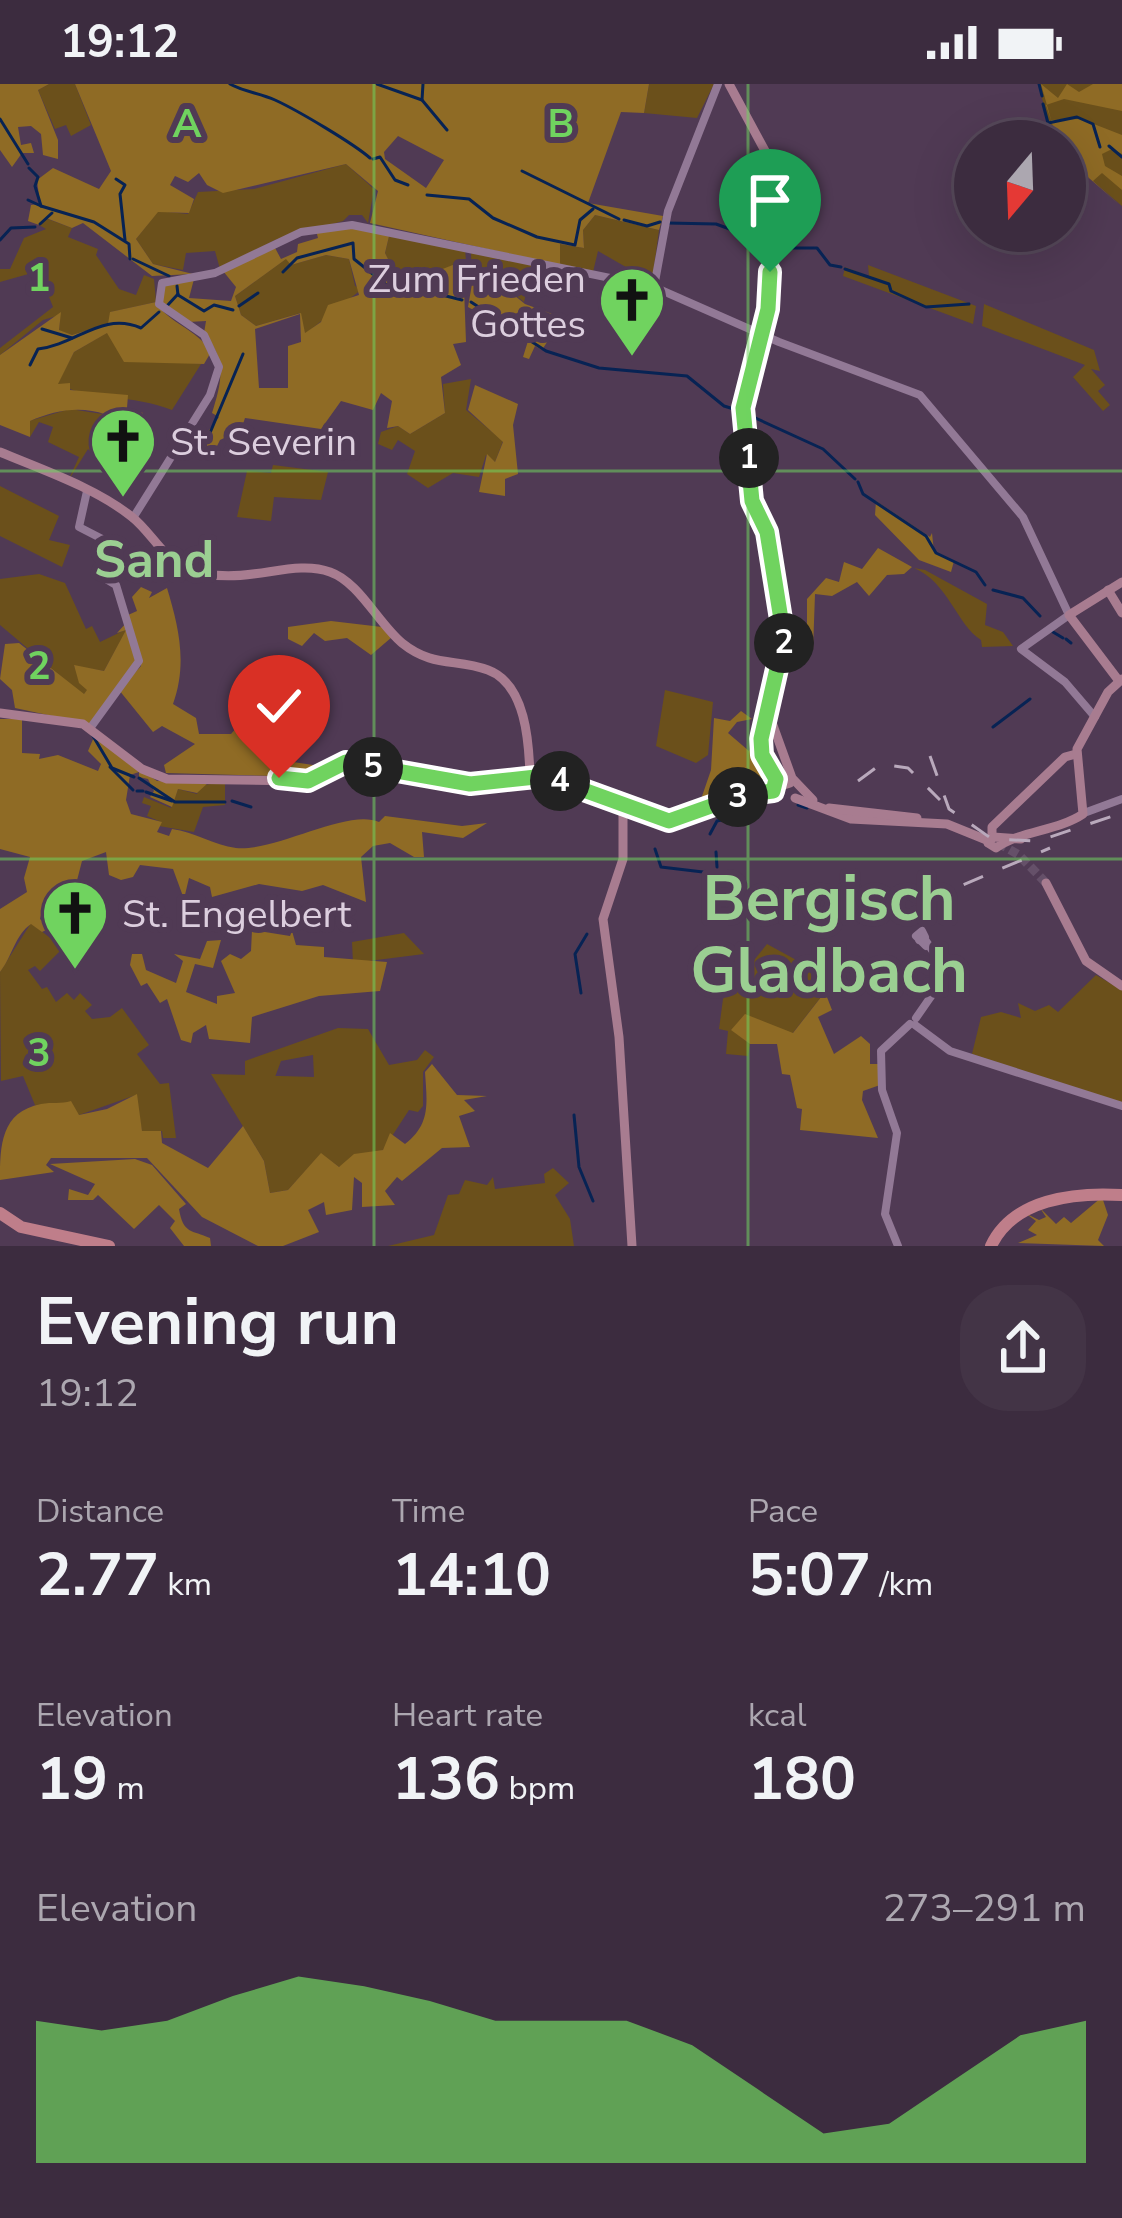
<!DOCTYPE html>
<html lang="en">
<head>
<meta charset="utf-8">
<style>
	:root { --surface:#3c2c3f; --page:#433446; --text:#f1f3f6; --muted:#aca7b0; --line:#554859; --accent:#70d35f }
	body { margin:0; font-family:"Nunito Sans",sans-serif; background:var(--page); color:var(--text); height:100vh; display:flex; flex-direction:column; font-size:45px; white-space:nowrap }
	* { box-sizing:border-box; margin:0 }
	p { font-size:39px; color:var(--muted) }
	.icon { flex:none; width:66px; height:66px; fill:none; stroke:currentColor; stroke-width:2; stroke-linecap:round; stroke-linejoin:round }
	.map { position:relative; height:1162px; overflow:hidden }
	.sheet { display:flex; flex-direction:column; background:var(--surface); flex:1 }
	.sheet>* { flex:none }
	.needle { width:78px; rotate:199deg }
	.tools { position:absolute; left:954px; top:36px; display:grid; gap:24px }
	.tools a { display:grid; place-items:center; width:132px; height:132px; border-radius:50%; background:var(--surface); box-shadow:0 12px 48px #0002,0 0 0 3px var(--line); font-size:60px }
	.pin { position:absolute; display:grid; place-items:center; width:102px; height:102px; color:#fff; margin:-123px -51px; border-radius:50% 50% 50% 0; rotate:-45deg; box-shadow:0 0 12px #0007 }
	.pin .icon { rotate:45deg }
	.km { position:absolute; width:60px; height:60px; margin:-30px; border-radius:50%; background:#222; color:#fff; font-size:33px; line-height:60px; text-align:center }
	.round { display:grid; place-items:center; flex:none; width:126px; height:126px; border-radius:48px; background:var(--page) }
	.headline { display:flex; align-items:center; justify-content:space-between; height:204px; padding:0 36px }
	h1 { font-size:66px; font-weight:700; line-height:90px }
	.figures { display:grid; grid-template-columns:repeat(3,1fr); gap:18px; height:204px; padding:12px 36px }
	.figures div { display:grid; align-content:center }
	.figures b { font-size:60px; font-weight:700 }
	.figures small { font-size:33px; font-weight:400 }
	.figures p { font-size:33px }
	.chart { height:336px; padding:24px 36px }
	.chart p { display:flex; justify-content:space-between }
	.chart svg { width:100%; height:216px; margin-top:12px; fill:var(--accent); opacity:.7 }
	.status { display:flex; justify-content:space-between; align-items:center; height:84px; padding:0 60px; background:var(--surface); direction:ltr }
	.status svg { height:33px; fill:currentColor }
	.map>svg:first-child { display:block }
	.green { fill:#6b501b }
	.forest { fill:#8f6b25; fill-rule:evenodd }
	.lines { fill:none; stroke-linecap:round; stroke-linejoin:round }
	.stream { stroke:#072354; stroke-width:3 }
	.secondary-tunnel { stroke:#655069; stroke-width:9; stroke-dasharray:9 4.5; stroke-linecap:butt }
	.tertiary { stroke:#927996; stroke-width:8 }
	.secondary { stroke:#a87c90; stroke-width:9 }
	.primary { stroke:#bf7e8a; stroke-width:12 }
	.rail { stroke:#b9a9bc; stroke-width:3; stroke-dasharray:21 21; stroke-linecap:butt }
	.route-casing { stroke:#fff; stroke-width:24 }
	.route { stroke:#70d35f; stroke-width:15 }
	.grid { fill:none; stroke:#70d35f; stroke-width:3; stroke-opacity:0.55 }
	.labels { text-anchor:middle; stroke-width:12; stroke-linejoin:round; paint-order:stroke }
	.poi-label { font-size:39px; fill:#dccede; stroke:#503a54; text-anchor:start }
	.district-label { font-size:51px; font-weight:bold; fill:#9bcf92; stroke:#503a54 }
	.town-label { font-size:63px; font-weight:bold; fill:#9bcf92; stroke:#503a54 }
	.grid-label { font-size:39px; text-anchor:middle; font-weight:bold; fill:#70d35f; stroke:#503a54; stroke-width:12; stroke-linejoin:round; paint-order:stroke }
</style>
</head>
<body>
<div class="status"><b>19:12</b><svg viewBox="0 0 49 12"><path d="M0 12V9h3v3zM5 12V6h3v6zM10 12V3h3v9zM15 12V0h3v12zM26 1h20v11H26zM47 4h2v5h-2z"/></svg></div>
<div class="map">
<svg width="1122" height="1162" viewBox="0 0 1122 1162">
	<rect width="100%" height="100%" fill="#503a54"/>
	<g class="green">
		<polygon points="49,0 75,0 91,41 71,52 66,41 55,45 38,6"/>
		<polygon points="649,0 714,0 697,34 644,29"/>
		<polygon points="1038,0 1122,0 1122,122 1065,73 1065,57 1054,57"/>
		<polygon points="346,80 374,105 368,139 362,131 349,131 343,137 275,156 220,185 215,167 186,169 183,186 153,180 136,155 158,127 188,130 198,108 254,105"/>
		<polygon points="595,131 659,146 652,198 598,167 593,188 560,181 560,160 584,164 583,146"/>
		<polygon points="45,134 72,144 68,153 98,165 96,171 119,205 136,211 144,191 154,195 156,218 111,228 109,240 72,251 59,247 60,231 43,236 0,271 0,264 53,223 39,187 0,198 0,185 10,185 24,154 46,145 39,141"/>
		<polygon points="390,148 465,165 468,201 440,186 394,187 385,169"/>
		<polygon points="471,168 533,178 524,218 495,195 472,200"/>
		<polygon points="326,171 349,175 355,202 362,205 305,250 300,229 256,242 241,231 235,212 287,174 291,181"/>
		<polygon points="868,181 976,222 973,240 843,192 845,183 869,192"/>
		<polygon points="984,220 1094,266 1100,287 1091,285 1105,301 1098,307 1110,321 1103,327 1073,293 1085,281 982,242"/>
		<path d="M 108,248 L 157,275 L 201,280 L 172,326 C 135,311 86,315 57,300 L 74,268 Z"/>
		<polygon points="471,295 466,326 503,357 495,378 486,371 479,393 453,389 428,404 407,390 415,367 398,356 392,366 378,360 381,348 398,342 410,350 445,329 443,300"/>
		<polygon points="70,325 115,332 129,346 140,344 146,367 112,390 88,365 68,397 79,373 48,358 53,343 39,338 30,353 29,337"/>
		<polygon points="273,381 328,388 321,416 274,413 271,437 237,433 247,387 271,389"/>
		<polygon points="0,402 59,432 49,456 70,461 62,483 0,452"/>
		<path d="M 914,484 L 925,486 L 987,520 L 985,541 L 1003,548 L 1013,562 L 982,563 L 981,556 C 957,541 948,498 914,484 Z"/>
		<polygon points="39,490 65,499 86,545 92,542 100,558 127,545 104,587 74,582 88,606 83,611 0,541 0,495"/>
		<polygon points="665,606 713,618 708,671 696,679 656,662"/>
		<polygon points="225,697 225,721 203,723 194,748 159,742 161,738 147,732 151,722 142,719 144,713 171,724 178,705 197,710 200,702"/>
		<polygon points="31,839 63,864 40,887 35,882 28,886 42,905 47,903 56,918 67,909 74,916 80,909 92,921 85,927 92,935 110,933 122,924 149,961 137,970 160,1000 169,999 176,1054 163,1054 162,1047 142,1048 136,1011 79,1031 64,1020 35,1021 23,992 1,997 0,888"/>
		<polygon points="404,849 424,870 353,879 352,858"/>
		<polygon points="767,860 798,877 827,883 828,904 792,950 731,945 750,960 748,972 726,970 728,947 719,945 723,915"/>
		<polygon points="1096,891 1122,906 1122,1019 972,970 981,933 1001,928 1021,934 1018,919 1035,927 1049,921 1058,928"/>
		<polygon points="338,944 368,945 389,981 417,976 425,966 434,973 423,988 423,1022 418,1028 409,1026 383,1066 339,1083 321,1070 288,1106 270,1109 264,1077 211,990 314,993 313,971 281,977 275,993 245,991 245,977"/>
		<polygon points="553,1084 569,1099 555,1111 570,1135 574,1162 388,1162 434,1151 448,1111 459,1110 465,1096 487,1101 493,1093 495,1105 545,1099 544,1090"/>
	</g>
	<g class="forest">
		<polygon points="0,0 49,0 38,6 58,56 58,75 43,71 41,50 31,42 18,43 21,61 31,59 34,69 22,69 12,83 0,66"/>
		<path d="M 75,0 L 649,0 L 644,29 L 621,28 L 588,119 L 663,132 L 659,146 L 595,131 L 583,146 L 584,164 L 560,160 L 560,181 L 370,139 L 378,107 L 346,80 L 223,109 L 207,101 L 199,89 L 188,98 L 175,92 L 170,101 L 194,115 L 189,129 L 158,128 L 136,155 L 153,180 L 193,190 L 152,192 L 83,139 L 72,144 L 46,134 L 39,141 L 28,137 L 31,121 L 40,120 L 37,96 L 53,84 L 99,105 L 111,87 ZM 398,52 L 444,76 L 426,104 L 385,75 L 384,68 Z"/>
		<polygon points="1041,0 1058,14 1067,0 1079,8 1093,0 1122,0 1122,27 1064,15 1046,21 1051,36 1081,35 1122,51 1122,70 1112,65 1102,70 1105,82 1122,92 1122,106 1102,89 1093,97 1122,123 1065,73 1065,57 1057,57"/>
		<path d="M 341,143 L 390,148 L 385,169 L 394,187 L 440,186 L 463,177 L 466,258 L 453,260 L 461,281 L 441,293 L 445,329 L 410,350 L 398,342 L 387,344 L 392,317 L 381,309 L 373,326 L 341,317 L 321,345 L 245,334 L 241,346 L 220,356 L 214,368 L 194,366 L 219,333 L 212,329 C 222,297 227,276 204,249 L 206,237 L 188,238 L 162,221 L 164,200 L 194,195 L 189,214 L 231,217 L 236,203 L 223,187 L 274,162 L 281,175 L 297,168 L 298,160 L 318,154 L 316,146 ZM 326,171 L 349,175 L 359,211 L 328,221 L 321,238 L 305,249 L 301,229 L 256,242 L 241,231 L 235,212 L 286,175 L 291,181 ZM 300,230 L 301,258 L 288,262 L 288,304 L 259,304 L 255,245 Z"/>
		<polygon points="494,195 525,220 577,239 569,253 549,255 542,266 535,262 529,275 523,273 528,257 468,223 472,200"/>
		<path d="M 156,218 C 169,240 196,244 211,268 L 204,280 L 124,278 L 107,249 L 74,268 L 58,300 L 70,299 L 70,306 L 128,311 L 127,324 L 143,329 L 140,344 L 130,346 C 102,319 63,322 30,337 L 30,353 L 0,341 L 0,271 L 61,228 L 59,246 L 72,251 L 108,240 L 110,228 Z"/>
		<polygon points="475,301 518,320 513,341 518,390 505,395 505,412 479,408 487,370 495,378 503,358 468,326"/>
		<polygon points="876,417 930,453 932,449 934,468 954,477 951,488 919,476 875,431"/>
		<polygon points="878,464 912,483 904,490 887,491 869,512 857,498 832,512 815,510 813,566 800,583 791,556 807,555 807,515 826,494 839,498 844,478 862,485"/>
		<path d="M 141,503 L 152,508 L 149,514 L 167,504 C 178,541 188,578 173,620 L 196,634 L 199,650 L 231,650 L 244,635 L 285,665 L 280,676 L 313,681 L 314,693 L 166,689 L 164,681 L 195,660 L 162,642 L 153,648 L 119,606 L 141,582 L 128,531 L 137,527 L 132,513 Z"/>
		<polygon points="331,537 382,543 392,553 371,571 347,554 325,557 314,549 302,562 288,555 288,543"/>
		<polygon points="127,538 137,577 90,640 15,624 12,606 0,595 5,560 19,559 84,610 87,606 79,599 74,581 104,587 126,546 117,549"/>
		<polygon points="741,627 752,635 737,638 728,649 749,667 760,641 756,675 773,698 768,704 699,721 711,686 714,634 730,637"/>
		<path d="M 0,635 L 22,635 L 22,669 L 40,670 L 39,675 L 58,671 L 98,687 L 101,680 L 88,667 L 94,653 L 157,697 L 209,698 L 197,709 L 178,705 L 172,723 L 150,713 L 154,707 L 148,695 L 139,693 L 139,688 L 130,691 L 126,716 L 131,730 L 162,738 L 157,748 L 169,752 L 172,745 C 194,748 214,761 236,764 C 276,768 347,724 379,738 L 385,732 L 462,742 L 487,739 L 463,754 L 422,748 L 424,773 L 414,773 L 390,759 L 373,762 L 361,773 L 366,818 L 323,801 L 302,807 L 259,800 L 212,813 L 210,803 L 189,794 L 184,815 L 173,785 L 140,781 L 133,793 L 121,796 L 109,791 L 106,768 L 82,777 L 74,808 L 85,829 L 67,844 L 46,814 L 40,835 L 50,844 L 42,848 L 31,840 C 15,851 12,873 0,888 L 0,825 L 27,808 L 24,794 L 30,773 L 0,765 Z"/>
		<polygon points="252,846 290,852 292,847 296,861 324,863 324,873 387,878 380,907 319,912 252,933 250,959 209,955 206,941 193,949 191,959 181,956 167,915 160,919 147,899 141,902 130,881 132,870 142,870 146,886 176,899 183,877 174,870 200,875 207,857 221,856 213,884 195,880 186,908 217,920 217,912 235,909 221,877 230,870 241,875 251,867"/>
		<polygon points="825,908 832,926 818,933 834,970 861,952 870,960 870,980 878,980 880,1001 863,1007 862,1016 878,1054 800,1046 802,1025 797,1024 790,991 782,990 777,960 750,960 731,946 745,930 793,949"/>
		<path d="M 432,980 L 457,1011 L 487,1012 L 464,1016 L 475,1027 L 459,1032 L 470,1063 L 442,1064 L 402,1097 L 397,1093 L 385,1107 L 395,1121 L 362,1123 L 362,1099 L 354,1093 L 352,1126 L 326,1131 L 324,1118 L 308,1126 L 319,1148 L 283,1162 L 258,1162 L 202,1133 L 147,1074 L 51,1074 L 46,1081 L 54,1088 L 0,1096 C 0,1061 1,1028 41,1020 C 52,1018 61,1020 71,1017 L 79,1031 L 107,1025 L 137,1010 L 142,1047 L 161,1047 L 162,1059 L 208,1084 L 243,1042 L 264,1077 L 270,1109 L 288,1106 L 321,1069 L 339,1083 L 354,1070 L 383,1066 L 390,1049 L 405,1060 C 431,1040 427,1019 425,988 Z"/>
		<path d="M 135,1075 L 152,1081 L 186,1120 L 179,1125 C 183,1150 192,1146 210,1154 L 211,1162 L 184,1162 L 170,1144 L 175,1137 L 159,1121 L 134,1145 L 98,1111 L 93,1116 L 68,1116 L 69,1105 L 88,1111 L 95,1100 L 50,1080 Z"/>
		<polygon points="1102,1113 1108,1131 1098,1156 1104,1162 1018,1159 1037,1151 1028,1146 1036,1137 1025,1129 1039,1136 1046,1133 1040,1124 1056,1140 1064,1133 1071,1139"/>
	</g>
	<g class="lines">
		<g class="stream">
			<path d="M 230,0 C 244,8 260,9 275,16 C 299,27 354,60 370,74"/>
			<polyline points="377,0 422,16 447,46"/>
			<polyline points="1039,0 1042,12"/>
			<polyline points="422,16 423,0"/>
			<polyline points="1043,20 1048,39 1077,33 1093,40 1100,63"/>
			<polyline points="0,35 28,80"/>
			<polyline points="1109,62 1122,73"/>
			<polyline points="373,75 380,73 395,96 408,101"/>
			<polyline points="29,84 38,93 35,102 41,122 94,138 129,160 130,175"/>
			<polyline points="522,87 619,135"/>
			<polyline points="116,95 125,101 120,110 125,156"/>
			<polyline points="427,111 469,115 493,134 537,153 575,161 580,136 593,125"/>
			<polyline points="28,116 41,122"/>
			<polyline points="624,136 647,142 660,138"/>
			<polyline points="667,139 716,140 776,162"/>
			<polyline points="40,140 52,129"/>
			<polyline points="0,156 11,144 35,143"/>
			<polyline points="783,164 817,164 830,181 841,183"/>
			<polyline points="133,175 169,192"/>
			<polyline points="845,185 889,200 891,207 926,223 969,220"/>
			<polyline points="283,188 297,174 353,159 354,175 394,207 432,201 442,211 462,216"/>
			<polyline points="177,202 178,211 204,227 214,221 233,226"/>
			<polyline points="471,218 546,267 599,284 687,292 724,322 737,326"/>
			<polyline points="239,222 258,209"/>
			<polyline points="166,223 178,210"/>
			<polyline points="42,245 72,254"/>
			<path d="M 30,281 L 38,265 C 76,261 102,227 141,244 L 159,228"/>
			<polyline points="751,332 823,365 855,395"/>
			<polyline points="207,356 243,270"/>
			<polyline points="858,398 863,410 926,452 936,469 976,488 985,501"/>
			<polyline points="993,506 1023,514 1040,532"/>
			<polyline points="1053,548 1063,554"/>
			<polyline points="1066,555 1071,559"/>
			<polyline points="993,643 1030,615"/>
			<polyline points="93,652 112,684 134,693"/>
			<polyline points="110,683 133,706"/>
			<polyline points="139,694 175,718 225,718"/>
			<polyline points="137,707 143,707"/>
			<polyline points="146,708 172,717"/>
			<polyline points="232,717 251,723"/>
			<polyline points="798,721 807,724"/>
			<polyline points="710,750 717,737 726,735"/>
			<polyline points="655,765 661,783 703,788"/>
			<polyline points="716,768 717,783"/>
			<polyline points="581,909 575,870 587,850"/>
			<polyline points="574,1031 579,1083 593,1117"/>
		</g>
		<polyline class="secondary-tunnel" points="998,759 1019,771 1046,799"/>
		<g class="tertiary">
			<polyline points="654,203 668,127 718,0"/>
			<polyline points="87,407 79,443 112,460 101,492 116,501 139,577 91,643"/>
			<polyline points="133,434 210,311 219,283 204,251 159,220 162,199 215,189 301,148 352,141 654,203 779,258 920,311 1023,433 1069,531 1021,565 1065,598 1095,633"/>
			<polyline points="1084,729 1122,715"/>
			<polyline points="919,856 925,853 922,847 916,852 926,862"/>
			<polyline points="916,934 941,898 938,875 924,854"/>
			<polyline points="915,941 950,967 1122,1022"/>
			<polyline points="898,1162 885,1130 897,1049 882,1006 881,967 910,940"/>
		</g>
		<g class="secondary">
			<polyline points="729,0 777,89 784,122 766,233 743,327 752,417 767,448 782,532 782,577 761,660 775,695 773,707"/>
			<path d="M 0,368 C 43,386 96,404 132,433 C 151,448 162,473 185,483 C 238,507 289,473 330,488 C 359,498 378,539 402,559 C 433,584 456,574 488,586 C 526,600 529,659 530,692"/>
			<polyline points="1108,506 1122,529"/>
			<polyline points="1119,597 1069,531 1122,498"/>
			<polyline points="0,629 83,640 142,685 167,695 306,697 355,681 470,700 542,691 673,737 790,699"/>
			<polyline points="770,633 792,694 813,716"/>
			<polyline points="795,714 851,735 947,740 989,757"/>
			<polyline points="623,720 623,775 603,835 619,953 632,1162"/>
			<polyline points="829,724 917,734"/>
			<polyline points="992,753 992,743 1065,673 1076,670"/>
			<path d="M 1021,755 L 993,753 L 988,759 L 996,764 C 1019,747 1058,747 1083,730 L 1077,665 L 1108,608 L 1122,595"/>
			<polyline points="1046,799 1086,877 1122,902"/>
		</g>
		<g class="primary">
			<polyline points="0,1129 21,1143 109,1162"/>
			<path d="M 991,1162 C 1013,1115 1074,1108 1122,1111"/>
		</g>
		<g class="rail">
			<polyline points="930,672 949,725 992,755 1038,757 1122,729"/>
			<polyline points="858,697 881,680 908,684 940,716"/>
			<polyline points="925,817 1050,764"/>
		</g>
	</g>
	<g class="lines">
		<g class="route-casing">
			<polyline id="route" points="279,694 308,697 346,678 470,700 545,692 669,737 742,711 773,707 776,695 762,671 761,655 784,554 767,448 752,417 743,324 768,225 770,188"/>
		</g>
		<use href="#route" class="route"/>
	</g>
	<path class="grid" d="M 374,0 L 374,1162M 748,0 L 748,1162M 0,387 L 1122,387M 0,775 L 1122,775"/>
	<defs>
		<g id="church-pin" transform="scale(3.45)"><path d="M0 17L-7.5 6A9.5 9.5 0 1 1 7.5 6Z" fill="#70d35f" stroke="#503a54"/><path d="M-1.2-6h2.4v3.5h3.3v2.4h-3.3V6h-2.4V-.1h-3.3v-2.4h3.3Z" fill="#111"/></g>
	</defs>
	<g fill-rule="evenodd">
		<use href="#church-pin" x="632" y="216"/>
		<use href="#church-pin" x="123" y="357"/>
		<use href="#church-pin" x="75" y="829"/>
	</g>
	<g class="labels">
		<g class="poi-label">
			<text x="586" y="208" text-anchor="end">Zum Frieden<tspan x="586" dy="45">Gottes</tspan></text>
			<text x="170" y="371">St. Severin</text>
			<text x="122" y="843">St. Engelbert</text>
		</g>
		<g class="district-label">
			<text x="154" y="493">Sand</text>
		</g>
		<g class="town-label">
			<text x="829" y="836">Bergisch<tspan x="829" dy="72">Gladbach</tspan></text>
		</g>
	</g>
	<g class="grid-label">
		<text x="187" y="53">A</text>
		<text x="561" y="53">B</text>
		<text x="39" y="207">1</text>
		<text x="39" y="595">2</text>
		<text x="39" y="982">3</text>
	</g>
</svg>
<div class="tools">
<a><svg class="needle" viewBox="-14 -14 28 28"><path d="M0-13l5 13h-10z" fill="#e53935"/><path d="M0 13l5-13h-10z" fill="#aca7b0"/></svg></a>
</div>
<div class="pin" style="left:770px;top:188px;background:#1e9e55"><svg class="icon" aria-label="arrive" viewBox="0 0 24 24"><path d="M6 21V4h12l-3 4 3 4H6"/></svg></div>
<div class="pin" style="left:279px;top:694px;background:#d93025"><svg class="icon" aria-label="check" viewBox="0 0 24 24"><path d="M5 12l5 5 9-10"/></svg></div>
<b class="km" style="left:749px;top:374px">1</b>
<b class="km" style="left:784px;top:559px">2</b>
<b class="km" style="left:738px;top:713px">3</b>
<b class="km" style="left:560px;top:697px">4</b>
<b class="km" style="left:373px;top:683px">5</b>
</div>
<section class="sheet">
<div class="headline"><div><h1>Evening run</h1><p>19:12</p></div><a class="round"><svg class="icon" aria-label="share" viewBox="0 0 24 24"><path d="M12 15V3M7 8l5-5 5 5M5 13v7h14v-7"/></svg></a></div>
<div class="figures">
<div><p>Distance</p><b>2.77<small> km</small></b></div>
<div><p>Time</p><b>14:10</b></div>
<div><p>Pace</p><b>5:07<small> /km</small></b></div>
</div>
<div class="figures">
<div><p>Elevation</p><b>19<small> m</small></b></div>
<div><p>Heart rate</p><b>136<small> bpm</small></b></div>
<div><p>kcal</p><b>180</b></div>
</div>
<div class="chart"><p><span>Elevation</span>273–291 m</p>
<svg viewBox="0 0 160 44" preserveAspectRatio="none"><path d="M0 44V15L10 17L20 15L30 10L40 6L50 8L60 11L70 15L80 15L90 15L100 20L110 29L120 38L130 36L140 27L150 18L160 15V44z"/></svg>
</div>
</section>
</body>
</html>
